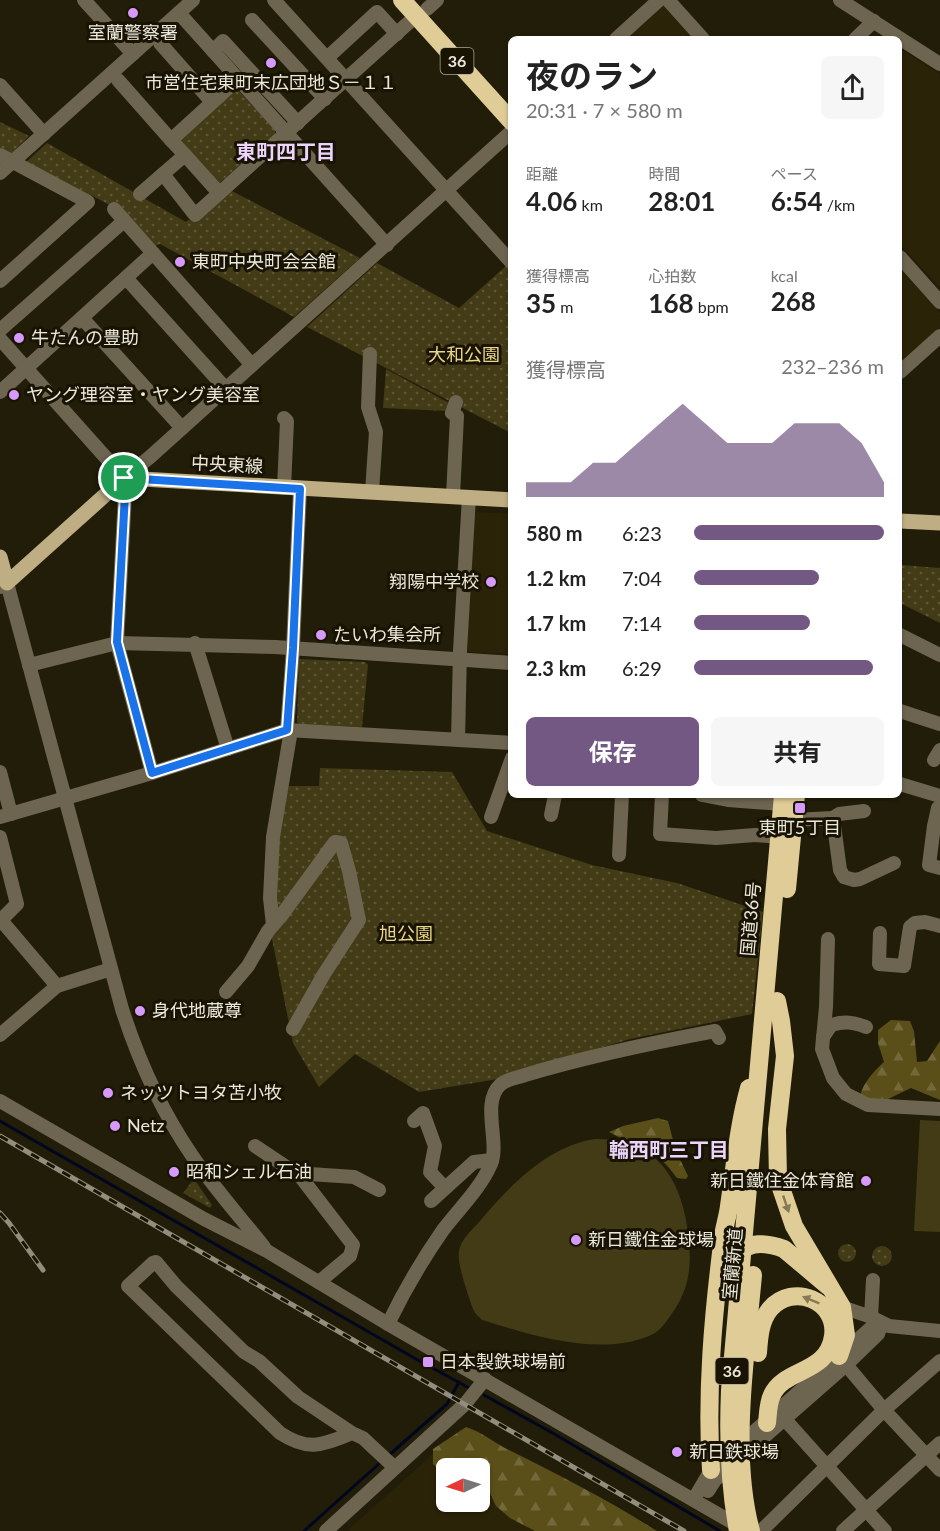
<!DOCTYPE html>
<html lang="ja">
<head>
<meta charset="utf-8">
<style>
	:root { --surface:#fff; --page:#f6f6f6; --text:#222; --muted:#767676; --accent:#735883 }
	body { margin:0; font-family:Lato,"Noto Sans JP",sans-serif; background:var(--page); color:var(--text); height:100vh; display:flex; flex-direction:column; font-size:22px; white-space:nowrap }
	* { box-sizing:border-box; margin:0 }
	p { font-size:20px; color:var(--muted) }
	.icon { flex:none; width:33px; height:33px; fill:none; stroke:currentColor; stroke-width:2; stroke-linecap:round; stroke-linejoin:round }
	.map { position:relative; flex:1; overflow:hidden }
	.drawer { position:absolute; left:508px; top:36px; width:394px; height:762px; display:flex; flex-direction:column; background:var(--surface); border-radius:9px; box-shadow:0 2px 4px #0004 }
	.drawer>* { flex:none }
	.needle { width:39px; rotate:266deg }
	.buttons { position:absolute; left:436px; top:1458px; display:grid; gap:12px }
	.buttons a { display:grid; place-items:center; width:54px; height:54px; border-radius:9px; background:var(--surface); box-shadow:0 2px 4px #0004; font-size:30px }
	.pin { position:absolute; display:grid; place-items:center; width:51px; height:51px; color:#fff; margin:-26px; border:3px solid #fff; border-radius:50%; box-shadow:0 2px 6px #0007 }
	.round { display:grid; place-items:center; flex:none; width:63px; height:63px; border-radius:9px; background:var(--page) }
	.overview { display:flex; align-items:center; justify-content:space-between; height:102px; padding:0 18px }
	h1 { font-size:33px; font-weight:700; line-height:45px }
	.metrics { display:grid; grid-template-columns:repeat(3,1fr); gap:9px; height:102px; padding:6px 18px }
	.metrics div { display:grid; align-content:center }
	.metrics b { font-size:26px; font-weight:700 }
	.metrics small { font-size:16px; font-weight:400 }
	.metrics p { font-size:16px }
	.chart { height:168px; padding:12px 18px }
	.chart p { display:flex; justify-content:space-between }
	.chart svg { width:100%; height:108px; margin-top:6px; fill:var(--accent); opacity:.7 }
	.cta { display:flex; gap:12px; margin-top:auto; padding:12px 18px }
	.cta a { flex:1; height:69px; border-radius:9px; background:var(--accent); color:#fff; font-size:24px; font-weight:700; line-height:69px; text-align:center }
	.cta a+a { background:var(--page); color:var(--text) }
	ul { padding:0 18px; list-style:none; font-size:20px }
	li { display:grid; grid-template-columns:96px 72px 1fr; align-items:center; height:45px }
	li i { height:15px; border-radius:8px; background:var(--accent) }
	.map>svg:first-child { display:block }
	.built { fill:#2a2307; fill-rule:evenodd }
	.grass { fill:url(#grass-dots) }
	.forest { fill:url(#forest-firs) }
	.pitch { fill:#433a16 }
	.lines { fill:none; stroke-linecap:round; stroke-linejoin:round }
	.stream { stroke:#00071e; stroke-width:3 }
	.minor { stroke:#6d6550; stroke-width:14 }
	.major { stroke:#bfae83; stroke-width:15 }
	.highway { stroke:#e0cc97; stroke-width:18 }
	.rail-casing { stroke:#918e7e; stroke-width:5 }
	.rail { stroke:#181302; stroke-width:3; stroke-dasharray:9; stroke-linecap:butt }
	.oneway { fill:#867954 }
	.route-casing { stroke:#fff; stroke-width:12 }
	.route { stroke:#1a73e8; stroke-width:8 }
	.poi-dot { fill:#d69bfa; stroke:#181302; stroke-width:2 }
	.labels { text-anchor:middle; stroke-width:6; stroke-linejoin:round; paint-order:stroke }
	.shield { fill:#181302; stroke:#aba89a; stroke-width:1.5 }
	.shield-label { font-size:16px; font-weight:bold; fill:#eae8db }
	.poi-label { font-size:18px; fill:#eae8db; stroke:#181302; text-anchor:start }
	.park-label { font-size:18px; fill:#ebd787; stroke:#181302 }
	.street-label { font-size:18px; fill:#eae8db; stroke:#181302 }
	.neighbourhood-label { font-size:20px; font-weight:bold; fill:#ecd4fc; stroke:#181302 }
</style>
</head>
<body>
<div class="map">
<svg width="940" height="1531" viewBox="0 0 940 1531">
	<defs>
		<pattern id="grass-dots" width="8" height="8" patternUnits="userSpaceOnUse" patternTransform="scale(1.5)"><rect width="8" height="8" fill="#433a16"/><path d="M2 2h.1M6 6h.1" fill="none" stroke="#5e5637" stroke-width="1.8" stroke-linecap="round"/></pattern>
		<pattern id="forest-firs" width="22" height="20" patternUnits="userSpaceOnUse" patternTransform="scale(1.5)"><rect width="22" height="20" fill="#5a4e19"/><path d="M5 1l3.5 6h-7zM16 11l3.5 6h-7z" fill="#72683a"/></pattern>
	</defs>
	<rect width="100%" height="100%" fill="#211d09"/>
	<g class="built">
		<polygon points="663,5 695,39 626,39"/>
		<polygon points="900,49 940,74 940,288 900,244"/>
		<polygon points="900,267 940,313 940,328 900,362"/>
		<polygon points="477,512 511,514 511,654 469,652 467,650 473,514"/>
		<path d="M 461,1429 L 637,1531 L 347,1531 ZM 447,1468 L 480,1468 L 480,1502 L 447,1502 Z"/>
	</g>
	<g class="grass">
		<polygon points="235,90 239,91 275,130 275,135 218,184 180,140"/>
		<polygon points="0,122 29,136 9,156 0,151"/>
		<path d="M 47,143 C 94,169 139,196 186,222 L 188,220 L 196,222 L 230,190 L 360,258 L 294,317 L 160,244 L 155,246 L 126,214 L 91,195 L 88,199 L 24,164 Z"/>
		<polygon points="377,263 459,308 507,265 512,270 511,433 307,327"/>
		<polygon points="386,369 449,403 447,411 383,408"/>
		<polygon points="901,565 940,568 940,623 900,603"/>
		<polygon points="299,659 365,662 368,665 362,727 299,724 297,722"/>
		<polygon points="320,768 452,772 487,831 592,865 677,883 763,912 752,1014 630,1039 492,1080 419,1092 355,1054 319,1087 293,1043 272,939 275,852 285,786 319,786"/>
		<polygon points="194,1179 212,1205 210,1208 183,1193"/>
		<circle cx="847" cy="1253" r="9"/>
		<circle cx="882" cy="1256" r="10"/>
	</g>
	<g class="forest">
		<path d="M 891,1020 L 910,1021 L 914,1031 L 917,1062 L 927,1061 L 940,1041 L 940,1100 L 911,1088 L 884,1101 L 862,1099 L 860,1096 C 863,1083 874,1071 884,1062 L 878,1043 L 878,1030 Z"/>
		<path d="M 658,1118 L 668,1121 L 676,1151 L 688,1176 L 686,1179 L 677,1178 C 657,1149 638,1148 609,1132 L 623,1126 Z"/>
		<path d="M 466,1427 C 483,1432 495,1444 511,1451 C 561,1476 610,1501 657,1531 L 535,1531 L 510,1518 L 496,1506 L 488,1489 L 482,1465 L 469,1459 L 440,1471 L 433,1464 L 433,1449 Z"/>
	</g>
	<g class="pitch">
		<polygon points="920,1120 940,1121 940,1232 914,1231"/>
		<path d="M 595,1139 C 659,1138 683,1182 689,1239 C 691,1266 690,1285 675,1309 C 670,1316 663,1328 655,1333 C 606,1359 530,1335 482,1320 C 478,1316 475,1314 473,1309 C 469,1298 456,1261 459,1251 C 461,1239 472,1230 480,1221 C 509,1186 548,1146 595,1139 Z"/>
	</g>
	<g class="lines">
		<g class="stream">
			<polyline points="0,1121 416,1359 471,1389"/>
			<polyline points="484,1395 556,1435 720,1531"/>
			<polyline points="388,1456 447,1404 459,1382"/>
			<polyline points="304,1531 381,1462"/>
		</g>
		<g class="minor">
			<polyline points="84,0 133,54"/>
			<polyline points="274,0 512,263"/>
			<polyline points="668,0 703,39"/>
			<polyline points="840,0 940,64"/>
			<polyline points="427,9 437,0"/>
			<polyline points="179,13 387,245"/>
			<polyline points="252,20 325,99"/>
			<polyline points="616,39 659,0"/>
			<polyline points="855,39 874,21"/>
			<polyline points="160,43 212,102"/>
			<polyline points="213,51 223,41 298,123"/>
			<polyline points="327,58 377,12 397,34"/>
			<polyline points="118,80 171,140"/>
			<polyline points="0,85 44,134"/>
			<polyline points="0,155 88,202 0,281"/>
			<polyline points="185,155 171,140 238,79"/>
			<polyline points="0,173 193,0"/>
			<polyline points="219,193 185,155 163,174 195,215 416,16"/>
			<polyline points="140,194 163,174"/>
			<polyline points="114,209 252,365"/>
			<polyline points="900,257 940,302"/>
			<polyline points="126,278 226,389"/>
			<polyline points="82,318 182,428"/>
			<polyline points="0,330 124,221"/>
			<polyline points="0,339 124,478 125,494 117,643 152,773"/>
			<polyline points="370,354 368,407 376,432 372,492"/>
			<polyline points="900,372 940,336"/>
			<polyline points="0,392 153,253"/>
			<polyline points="124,478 150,457 512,131"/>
			<polyline points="284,488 287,421 284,418"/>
			<polyline points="453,496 457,416 452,413 456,402"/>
			<path d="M 0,587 L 7,583 L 122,1009 C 139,1062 162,1112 193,1157 C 215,1189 241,1218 264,1247"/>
			<polyline points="900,635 940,655"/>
			<polyline points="195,643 228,749"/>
			<polyline points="29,665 117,643 275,647 512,663"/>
			<polyline points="900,711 940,724"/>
			<polyline points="458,740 460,651 469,497"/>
			<polyline points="934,760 940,750"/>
			<polyline points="0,772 11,814"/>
			<polyline points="900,784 940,796"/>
			<polyline points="662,795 660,834 716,838 755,835 779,837"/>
			<polyline points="702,795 728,800 782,804"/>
			<polyline points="940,809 938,808 934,826 929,865 940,868"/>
			<polyline points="551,815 555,795"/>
			<polyline points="0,817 152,773 287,730 512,743"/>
			<polyline points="491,817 512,758"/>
			<polyline points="833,818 840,870 844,877 854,880 860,879 894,863"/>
			<polyline points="793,820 833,818 839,814 864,811"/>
			<polyline points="0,837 17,904 1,920"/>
			<polyline points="619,855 622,795"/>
			<polyline points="0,919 57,986"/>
			<polyline points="273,925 270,898 273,837 290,736 287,730 293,648 300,488"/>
			<polyline points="880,933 879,964 904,966 910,927 915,923 925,922 940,926"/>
			<polyline points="828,939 826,1007 822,1049 833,1078 846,1094 868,1105 940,1109"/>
			<polyline points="226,992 248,966 268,931 281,916 335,842 341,843 349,871 359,920 324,974 293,1029"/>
			<polyline points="0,1035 57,986 111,969"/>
			<path d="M 823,1037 L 831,1025 C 845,1021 853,1022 866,1027"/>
			<polyline points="0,1101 204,1219 267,1251 388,1324 742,1528"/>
			<polyline points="414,1121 423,1113 435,1146 430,1172 445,1188"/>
			<polyline points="255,1146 300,1176 353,1245 350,1256 319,1282"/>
			<polyline points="295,1173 354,1177 379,1190"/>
			<polyline points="431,1201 474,1162 492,1160"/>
			<polyline points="842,1307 871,1317 889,1326 940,1331"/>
			<polyline points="871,1317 873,1280"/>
			<path d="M 388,1324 C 404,1291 422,1260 443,1230 C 459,1209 480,1189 491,1164 C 500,1142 481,1103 500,1085 C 506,1079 518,1078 525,1075 C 588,1056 651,1043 715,1031 L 719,1038"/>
			<polyline points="842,1360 884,1410 940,1470"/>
			<polyline points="780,1414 885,1531"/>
			<path d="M 352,1433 L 298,1397 L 259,1361 L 244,1352 L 176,1286 L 156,1262 L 153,1263 L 128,1286 L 280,1433 C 309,1452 322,1445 352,1433 L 363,1438 L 394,1467"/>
			<polyline points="708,1491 715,1480 846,1365 878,1334 881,1325"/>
			<polyline points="694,1499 711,1470 872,1327 882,1323"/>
			<polyline points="326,1531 465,1404 485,1379"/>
			<polyline points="761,1531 884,1410 940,1361"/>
			<polyline points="843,1531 940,1443"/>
		</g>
		<g class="major">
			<polyline points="900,521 940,523"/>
			<polyline points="0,557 7,583 124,478 512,500"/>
		</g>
		<g class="highway">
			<polyline points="402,0 512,122"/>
			<polyline points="787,889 796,795"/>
			<polyline points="777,1001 781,1021 785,1056 777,1129 778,1179 794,1226 842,1307 846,1335 839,1356"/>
			<path d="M 737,1256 C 747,1240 768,1243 784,1249 L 828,1286"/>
			<path d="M 758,1353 C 759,1338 760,1321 770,1309 C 793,1282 838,1301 833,1336 C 828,1374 784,1368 772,1395 C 768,1403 768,1414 767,1423"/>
			<path d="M 711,1470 C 706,1393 713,1315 723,1237 C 724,1227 728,1216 729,1206 C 735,1167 738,1127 749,1088"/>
			<path d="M 738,1531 C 729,1484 728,1438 730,1390 L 783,795"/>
			<path d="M 751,1531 C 730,1454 746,1354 753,1275"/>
		</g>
		<g class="rail-casing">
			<g id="rail">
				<polyline points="0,1136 684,1531"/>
				<polyline points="0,1213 9,1223 43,1270"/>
			</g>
		</g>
		<use href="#rail" class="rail"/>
	</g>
	<defs><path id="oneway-solid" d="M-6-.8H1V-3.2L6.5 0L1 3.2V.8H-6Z" transform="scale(1.5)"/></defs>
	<g class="oneway">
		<use href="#oneway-solid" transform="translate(786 1204) rotate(71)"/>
		<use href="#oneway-solid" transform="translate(811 1300) rotate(-158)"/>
	</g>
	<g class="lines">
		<g class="route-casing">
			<polygon id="route" points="124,478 300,489 293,648 287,730 152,773 117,642 125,494"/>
		</g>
		<use href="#route" class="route"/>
	</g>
	<g class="poi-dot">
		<circle cx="133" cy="13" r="6"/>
		<circle cx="271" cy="63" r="6"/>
		<circle cx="180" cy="262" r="6"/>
		<circle cx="19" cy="338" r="6"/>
		<circle cx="14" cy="395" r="6"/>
		<circle cx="491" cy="582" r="6"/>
		<circle cx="321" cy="635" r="6"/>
		<rect x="794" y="802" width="12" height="12" rx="3"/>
		<circle cx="140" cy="1011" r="6"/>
		<circle cx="108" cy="1093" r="6"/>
		<circle cx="115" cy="1126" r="6"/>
		<circle cx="174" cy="1172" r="6"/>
		<circle cx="866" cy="1181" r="6"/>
		<circle cx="576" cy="1240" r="6"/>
		<rect x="422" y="1356" width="12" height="12" rx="3"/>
		<circle cx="677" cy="1452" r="6"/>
	</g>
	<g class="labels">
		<g class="shield">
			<rect x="440.5" y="48" width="33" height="26" rx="4.5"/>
			<rect x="715.5" y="1358" width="33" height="26" rx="4.5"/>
		</g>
		<g class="shield-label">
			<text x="457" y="67">36</text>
			<text x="732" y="1377">36</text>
		</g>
		<g class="poi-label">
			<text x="133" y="39" text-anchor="middle">室蘭警察署</text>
			<text x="271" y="89" text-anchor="middle">市営住宅東町末広団地Ｓ－１１</text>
			<text x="192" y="268">東町中央町会会館</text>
			<text x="31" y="344">牛たんの豊助</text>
			<text x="26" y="401">ヤング理容室・ヤング美容室</text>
			<text x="479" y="588" text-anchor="end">翔陽中学校</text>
			<text x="333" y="641">たいわ集会所</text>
			<text x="800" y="834" text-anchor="middle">東町5丁目</text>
			<text x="152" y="1017">身代地蔵尊</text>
			<text x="120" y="1099">ネッツトヨタ苫小牧</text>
			<text x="127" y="1132">Netz</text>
			<text x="186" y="1178">昭和シェル石油</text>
			<text x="854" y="1187" text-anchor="end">新日鐵住金体育館</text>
			<text x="588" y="1246">新日鐵住金球場</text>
			<text x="440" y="1368">日本製鉄球場前</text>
			<text x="689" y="1458">新日鉄球場</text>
		</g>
		<g class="park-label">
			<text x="464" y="361">大和公園</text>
			<text x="406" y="940">旭公園</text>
		</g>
		<g class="street-label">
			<text transform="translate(227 465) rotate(3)" y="6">中央東線</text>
			<text transform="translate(751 919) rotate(-85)" y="6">国道36号</text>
			<text transform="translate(733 1264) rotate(-85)" y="6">室蘭新道</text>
		</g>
		<g class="neighbourhood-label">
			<text x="286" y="159">東町四丁目</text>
			<text x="669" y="1157">輪西町三丁目</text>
		</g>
	</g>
</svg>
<div class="buttons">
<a><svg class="needle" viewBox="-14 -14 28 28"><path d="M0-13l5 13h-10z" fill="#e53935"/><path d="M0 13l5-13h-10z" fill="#767676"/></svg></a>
</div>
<div class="pin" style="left:124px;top:478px;background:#1e9e55"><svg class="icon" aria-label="arrive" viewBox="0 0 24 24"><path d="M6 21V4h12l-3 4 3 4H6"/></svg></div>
<section class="drawer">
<div class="overview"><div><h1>夜のラン</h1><p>20:31 · 7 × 580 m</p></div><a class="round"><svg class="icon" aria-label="share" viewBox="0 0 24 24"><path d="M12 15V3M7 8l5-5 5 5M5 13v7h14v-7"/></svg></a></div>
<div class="metrics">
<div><p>距離</p><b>4.06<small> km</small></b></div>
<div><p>時間</p><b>28:01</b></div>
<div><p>ペース</p><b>6:54<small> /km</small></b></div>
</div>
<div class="metrics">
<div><p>獲得標高</p><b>35<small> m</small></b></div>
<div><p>心拍数</p><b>168<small> bpm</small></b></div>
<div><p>kcal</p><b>268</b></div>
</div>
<div class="chart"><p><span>獲得標高</span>232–236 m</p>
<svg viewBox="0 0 160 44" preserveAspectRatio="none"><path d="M0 44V38L10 38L20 38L30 30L40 30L50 22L60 14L70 6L80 14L90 22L100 22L110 22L120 14L130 14L140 14L150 22L160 38V44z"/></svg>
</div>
<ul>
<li><b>580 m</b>6:23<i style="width:100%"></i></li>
<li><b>1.2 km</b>7:04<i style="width:66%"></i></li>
<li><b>1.7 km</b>7:14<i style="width:61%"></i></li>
<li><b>2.3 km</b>6:29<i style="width:94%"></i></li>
</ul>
<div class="cta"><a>保存</a><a>共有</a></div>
</section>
</div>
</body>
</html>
